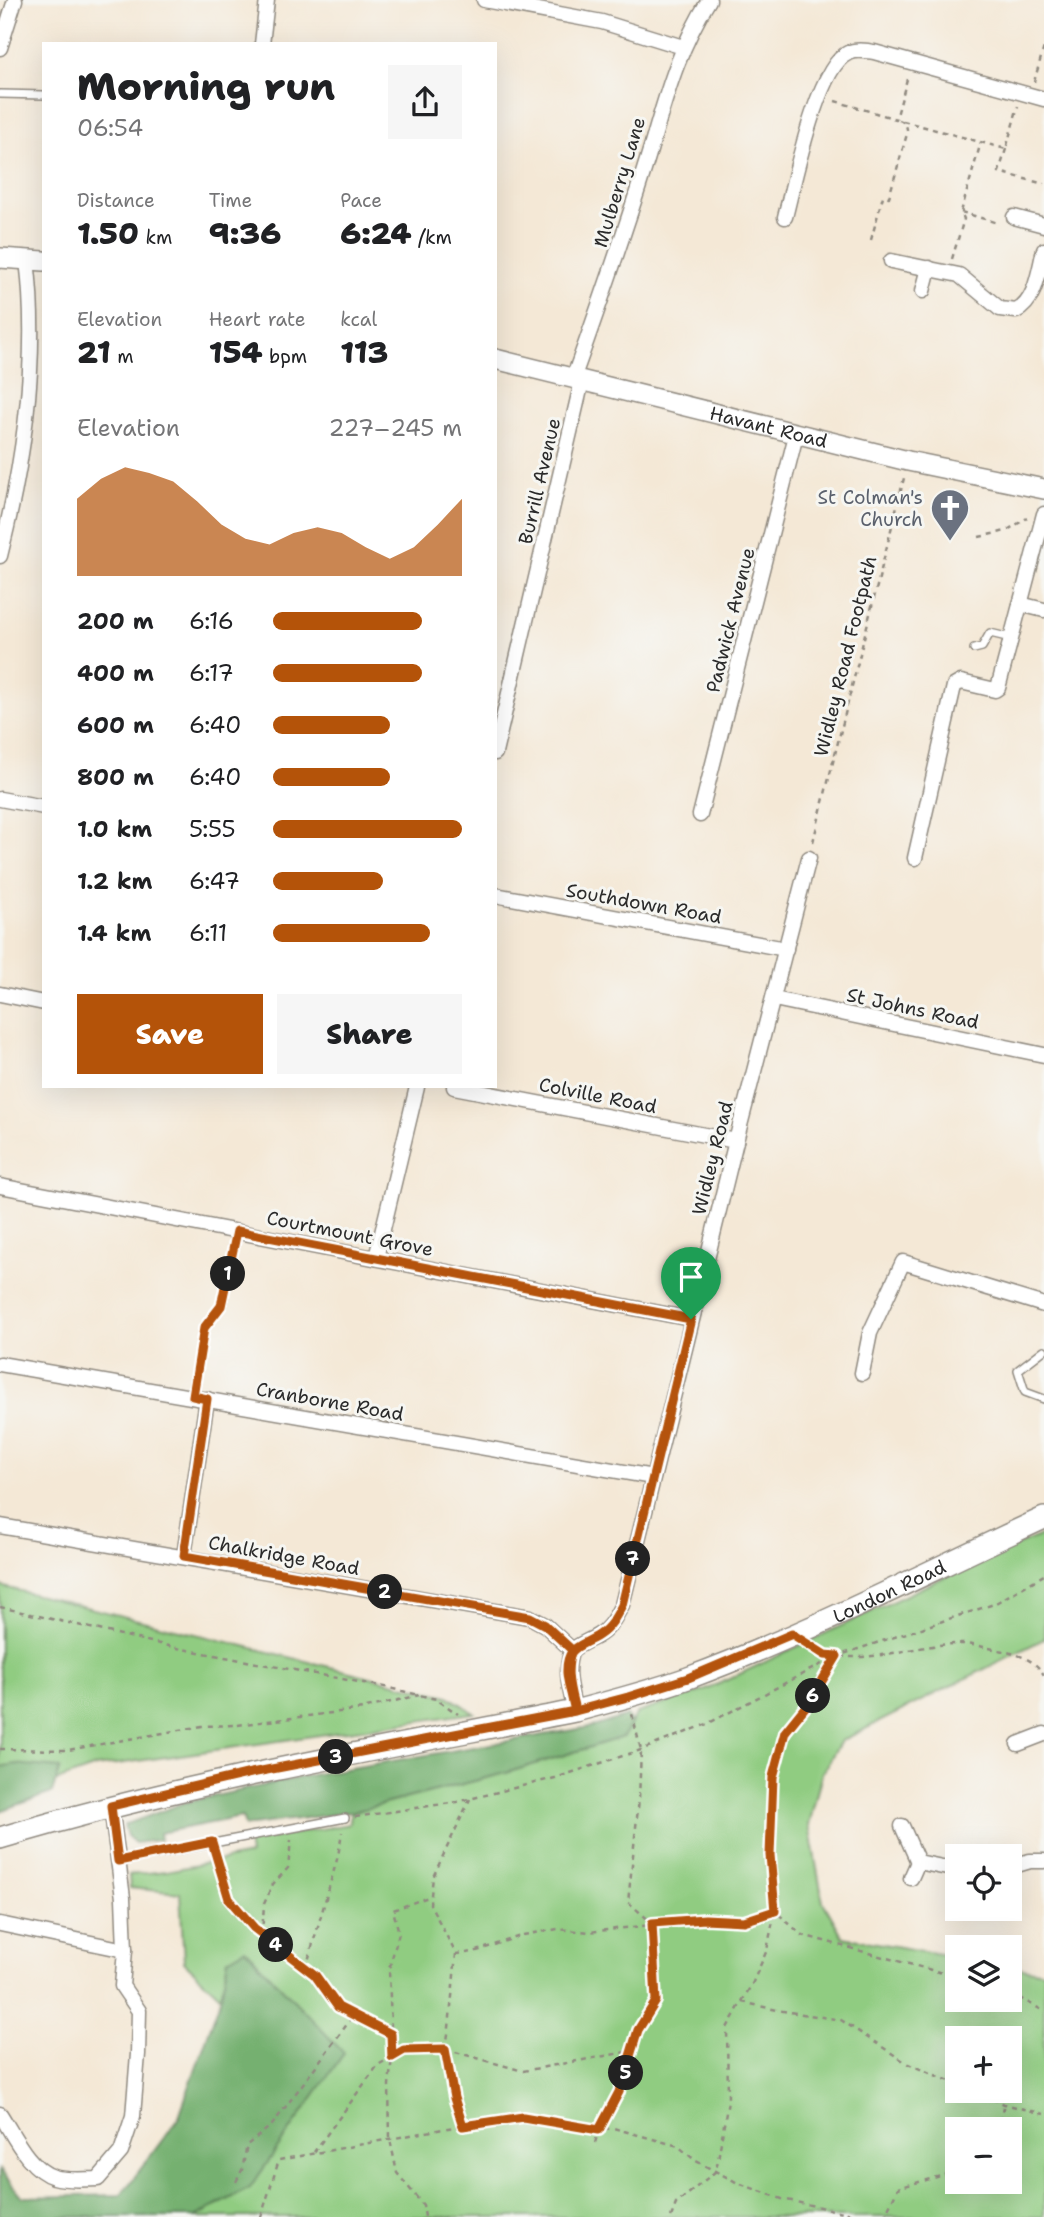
<!DOCTYPE html>
<html lang="en">
<head>
<meta charset="utf-8">
<style>
	:root { --surface:#fff; --page:#f6f6f6; --text:#202124; --muted:#757577; --accent:#b45309 }
	body { margin:0; font-family:"Shantell Sans",sans-serif; background:var(--page); color:var(--text); height:100vh; display:flex; flex-direction:column; font-size:26px; white-space:nowrap }
	* { box-sizing:border-box; margin:0 }
	p { font-size:23px; color:var(--muted) }
	.icon { flex:none; width:38px; height:38px; fill:none; stroke:currentColor; stroke-width:2; stroke-linecap:round; stroke-linejoin:round }
	.map { position:relative; flex:1; overflow:hidden }
	.panel { position:absolute; left:42px; top:42px; width:455px; height:1046px; display:flex; flex-direction:column; background:var(--surface); border-radius:0px; box-shadow:0 7px 28px #0002 }
	.panel>* { flex:none }
	.fabs { position:absolute; left:945px; top:1844px; display:grid; gap:14px }
	.fabs a { display:grid; place-items:center; width:77px; height:77px; border-radius:0px; background:var(--surface); box-shadow:0 7px 28px #0002; font-size:35px }
	.pin { position:absolute; display:grid; place-items:center; width:60px; height:60px; color:#fff; margin:-72px -30px; border-radius:50% 50% 50% 0; rotate:-45deg; box-shadow:0 0 7px #0007 }
	.pin .icon { rotate:45deg }
	.km { position:absolute; width:35px; height:35px; margin:-18px; border-radius:50%; background:#222; color:#fff; font-size:19px; line-height:35px; text-align:center }
	.round { display:grid; place-items:center; flex:none; width:74px; height:74px; border-radius:0px; background:var(--page) }
	.head { display:flex; align-items:center; justify-content:space-between; height:119px; padding:0 35px }
	h1 { font-size:38px; font-weight:800; line-height:52px }
	.metrics { display:grid; grid-template-columns:repeat(3,1fr); gap:10px; height:119px; padding:7px 35px }
	.metrics div { display:grid; align-content:center }
	.metrics b { font-size:30px; font-weight:800 }
	.metrics small { font-size:19px; font-weight:400 }
	.metrics p { font-size:19px }
	.chart { height:196px; padding:14px 35px }
	.chart p { display:flex; justify-content:space-between }
	.chart svg { width:100%; height:126px; margin-top:7px; fill:var(--accent); opacity:.7 }
	.primary-button { display:flex; gap:14px; margin-top:auto; padding:14px 35px }
	.primary-button a { flex:1; height:80px; border-radius:0px; background:var(--accent); color:#fff; font-size:28px; font-weight:800; line-height:80px; text-align:center }
	.primary-button a+a { background:var(--page); color:var(--text) }
	ul { padding:0 35px; list-style:none; font-size:23px }
	li { display:grid; grid-template-columns:112px 84px 1fr; align-items:center; height:52px }
	li i { height:18px; border-radius:9px; background:var(--accent) }
	.map>svg:first-child { display:block }
	.green { fill:#90cc81; stroke:#5e7c56; stroke-width:2; fill-rule:evenodd }
	.forest { fill:#74b06f; stroke:#506e4d; stroke-width:2 }
	.lines { fill:none; stroke-linecap:round; stroke-linejoin:round }
	.lane-casing { stroke:#908a80; stroke-width:10 }
	.street-casing { stroke:#908a80; stroke-width:17 }
	.secondary-casing { stroke:#908a80; stroke-width:22 }
	.primary-casing { stroke:#908a80; stroke-width:24 }
	.path { stroke:#908a80; stroke-width:2.5; stroke-dasharray:5 5; stroke-linecap:butt }
	.lane { stroke:#fff; stroke-width:7 }
	.street { stroke:#fff; stroke-width:14 }
	.secondary { stroke:#fff; stroke-width:19 }
	.primary { stroke:#fff; stroke-width:21 }
	.route-casing { stroke:#fff; stroke-width:14 }
	.route { stroke:#b45309; stroke-width:9 }
	.labels { text-anchor:middle; stroke-width:6; stroke-linejoin:round; paint-order:stroke }
	.street-label { font-size:19px; fill:#2b2b2b; stroke:#f6f6f2 }
	.worship-label { font-size:19px; fill:#5b616d; stroke:#f6f6f2; text-anchor:end }
</style>
</head>
<body>
<div class="map">
<svg width="1044" height="2217" viewBox="0 0 1044 2217">
	<rect width="100%" height="100%" fill="#f6f6f2"/>
	<filter id="ink" filterUnits="userSpaceOnUse"><feTurbulence type="fractalNoise" baseFrequency=".0143" numOctaves="2"/><feDisplacementMap in="SourceGraphic" scale="14" xChannelSelector="R" yChannelSelector="G"/><feConvolveMatrix kernelMatrix="1 2 1 2 8 2 1 2 1" color-interpolation-filters="sRGB"/></filter>
	<filter id="wash" filterUnits="userSpaceOnUse"><feTurbulence type="fractalNoise" baseFrequency=".00686" numOctaves="4" result="noise"/><feDisplacementMap in="SourceGraphic" scale="28" xChannelSelector="R" yChannelSelector="G"/><feGaussianBlur stdDeviation="1.57" result="paint"/><feColorMatrix in="noise" values="0 0 0 0 0 0 0 0 0 0 0 0 0 0 0 0 0 1.4 0 .05"/><feComposite in="paint" operator="in"/></filter>
	<g filter="url(#wash)">
		<rect width="100%" height="100%" fill="#f4e8d6"/>
		<g class="green">
			<path d="M 1044,1534 L 1044,1639 L 841,1741 L 822,1773 L 809,1825 L 823,1902 L 843,1937 L 957,1957 L 957,2000 L 1010,2000 L 1010,1966 L 1044,1972 L 1044,2217 L 195,2217 L 250,2188 L 228,1959 L 221,1997 L 184,1962 L 180,1893 L 130,1888 L 129,1875 L 166,1871 L 250,1855 L 248,1842 L 349,1824 L 352,1812 L 506,1773 L 623,1737 L 637,1713 L 706,1690 L 980,1560 ZM 957,2039 L 1010,2039 L 1010,2091 L 957,2091 ZM 957,2130 L 1010,2130 L 1010,2182 L 957,2182 Z"/>
			<polygon points="0,1586 448,1696 474,1713 96,1767 0,1801"/>
		</g>
		<g class="forest">
			<polygon points="627,1716 631,1724 623,1737 506,1773 352,1812 245,1826 242,1817 159,1833 160,1840 135,1843 127,1836 124,1825 183,1803 316,1774 596,1726"/>
			<polygon points="14,1764 60,1768 52,1793 0,1811 0,1768"/>
			<polygon points="245,1949 344,2053 250,2188 195,2217 0,2217 0,2170 22,2197 121,2195 178,2119 221,1997 228,1959"/>
		</g>
	</g>
	<g filter="url(#ink)">
		<g class="lines">
			<g class="lane-casing">
				<g id="lane">
					<polyline points="0,94 44,95"/>
					<polyline points="974,649 982,647 990,633 1011,638"/>
					<polyline points="1044,1350 1018,1370 1025,1392 1044,1399"/>
					<polyline points="119,1861 345,1818"/>
				</g>
			</g>
			<g class="street-casing">
				<g id="street">
					<polyline points="484,0 602,22 683,47"/>
					<polyline points="262,44 267,0"/>
					<polyline points="0,48 15,0"/>
					<path d="M 785,217 C 794,183 817,67 848,53 C 856,49 866,51 874,52 L 1044,99"/>
					<polyline points="1014,217 1044,225"/>
					<path d="M 891,261 L 959,275 L 1000,309 L 1016,311 C 1036,302 1039,269 1044,250"/>
					<polyline points="923,291 929,268"/>
					<path d="M 573,379 C 598,309 622,240 644,170 C 664,107 673,58 709,0"/>
					<path d="M 0,556 C 24,461 39,358 27,260"/>
					<polyline points="1020,604 1044,610"/>
					<polyline points="495,753 582,381"/>
					<polyline points="0,799 44,807"/>
					<polyline points="700,815 796,435"/>
					<polyline points="915,858 954,686 961,682 995,690 998,688 1044,514"/>
					<polyline points="495,895 786,949"/>
					<polyline points="0,994 44,1003"/>
					<polyline points="774,999 1044,1055"/>
					<polyline points="454,1087 736,1141"/>
					<polyline points="0,1186 691,1319"/>
					<polyline points="376,1258 417,1087"/>
					<polyline points="0,1364 653,1477"/>
					<polyline points="862,1373 870,1333 903,1262 1044,1305"/>
					<path d="M 0,1526 L 530,1617 L 545,1625 L 572,1650 C 564,1671 570,1689 575,1711"/>
					<polyline points="184,1556 207,1399"/>
					<path d="M 572,1650 C 580,1644 588,1641 597,1636 C 610,1629 615,1617 622,1605 L 736,1141 L 809,858"/>
					<polyline points="1018,1744 1044,1734"/>
					<polyline points="902,1826 918,1862 957,1870"/>
					<polyline points="1010,1867 1030,1861 1044,1861"/>
					<polyline points="911,1878 918,1862"/>
					<polyline points="0,1924 125,1950"/>
					<path d="M 0,2114 C 13,2134 29,2170 54,2177 C 67,2181 84,2179 98,2179 L 121,2152 L 133,2116 L 138,2054 L 139,2011 L 122,1986 L 125,1950 L 123,1898 L 111,1806"/>
				</g>
			</g>
			<g class="secondary-casing">
				<g id="secondary">
					<polyline points="0,258 44,261"/>
					<path id="s1" d="M 495,359 L 908,461 L 1044,489"/>
				</g>
			</g>
			<g class="primary-casing">
				<g id="primary">
					<path id="s2" d="M 0,1838 C 190,1781 381,1749 575,1711 C 613,1701 651,1691 688,1678 C 810,1633 926,1572 1044,1518"/>
				</g>
			</g>
			<g class="path">
				<polyline points="1034,82 1044,47"/>
				<polyline points="835,101 896,119 907,79"/>
				<polyline points="903,121 1006,149 1018,106"/>
				<polyline points="1006,149 999,172 1044,184"/>
				<polyline points="961,212 998,223"/>
				<path d="M 871,240 L 883,196 L 889,197 L 907,134 C 908,125 904,121 896,119"/>
				<polyline points="952,259 964,219 961,212 981,142"/>
				<polyline points="979,537 1006,531 1027,518"/>
				<polyline points="813,842 904,478"/>
				<polyline points="195,1383 204,1328 221,1306 234,1247"/>
				<polyline points="0,1607 177,1648 385,1687 436,1699 458,1714"/>
				<path d="M 812,1646 C 854,1673 915,1642 961,1644 C 973,1644 987,1648 999,1650 C 1017,1654 1035,1659 1044,1675"/>
				<polyline points="0,1749 68,1750 202,1726 237,1725 363,1709 419,1695"/>
				<polyline points="355,1817 457,1802 555,1778 641,1750 707,1724 837,1656 994,1604 1044,1575"/>
				<polyline points="215,1854 229,1899 254,1928 315,1975 338,2007 391,2034"/>
				<polyline points="262,1934 264,1904 273,1884 288,1868 291,1840"/>
				<polyline points="456,1954 474,1952 523,1935 558,1929 589,1932 705,1919 744,1921 775,1911 802,1935 957,1977"/>
				<polyline points="306,1968 338,1856 342,1832"/>
				<polyline points="1010,1993 1044,2011"/>
				<polyline points="742,2002 777,2010 841,2020 908,2064 957,2084"/>
				<polyline points="974,2091 1004,2104 1044,2114"/>
				<polyline points="463,2126 454,2098 445,2053 449,2028 456,1954 430,1904 433,1877 470,1799"/>
				<polyline points="995,2130 999,2124 1004,2104"/>
				<polyline points="595,2143 599,2130 619,2092 638,2030 656,2001 652,1923 628,1902 639,1799 641,1750 632,1714"/>
				<polyline points="314,2152 378,2065 404,2050 445,2049 523,2071 632,2051"/>
				<polyline points="236,2182 242,2170 247,2145 272,2125 354,2015"/>
				<polyline points="261,2217 279,2160 448,2128 523,2117 599,2130 613,2128 678,2146 696,2161 738,2183 782,2199 866,2217"/>
				<polyline points="425,2217 423,2205 397,2173 390,2139 389,2085 392,2057 389,1969 399,1933 393,1910 431,1896"/>
				<polyline points="671,2217 676,2204 716,2171 728,2101 727,2028 753,1982 767,1950 775,1911 770,1855 773,1777 785,1732 810,1701 836,1657"/>
				<polyline points="884,2217 898,2188 944,2175 957,2167"/>
			</g>
			<use href="#lane" class="lane"/>
			<use href="#street" class="street"/>
			<use href="#secondary" class="secondary"/>
			<use href="#primary" class="primary"/>
		</g>
	</g>
	<g class="lines" filter="url(#ink)">
		<g class="route-casing">
			<path id="route" d="M 691,1319 L 237,1231 L 221,1306 L 204,1328 L 193,1396 L 207,1399 L 184,1556 L 530,1617 L 545,1625 L 572,1650 C 564,1671 570,1689 575,1711 L 251,1773 L 111,1806 L 118,1861 L 212,1842 L 229,1899 L 254,1928 L 315,1975 L 338,2007 L 391,2034 L 392,2057 L 404,2050 L 445,2049 L 454,2098 L 463,2126 L 523,2117 L 599,2130 L 619,2092 L 638,2030 L 656,2001 L 652,1923 L 705,1919 L 744,1921 L 775,1911 L 770,1855 L 773,1777 L 785,1732 L 810,1701 L 837,1656 L 825,1655 L 792,1634 L 688,1678 L 628,1697 L 575,1711 C 573,1699 568,1686 567,1673 C 566,1645 581,1647 599,1635 C 610,1628 616,1617 622,1605 L 691,1319"/>
		</g>
		<use href="#route" class="route"/>
	</g>
	<defs>
		<g id="church-pin" transform="scale(2.0125)"><path d="M0 17L-7.5 6A9.5 9.5 0 1 1 7.5 6Z" fill="#6b7280" stroke="#f6f6f2"/><path d="M-1.2-6h2.4v3.5h3.3v2.4h-3.3V6h-2.4V-.1h-3.3v-2.4h3.3Z" fill="#fff"/></g>
	</defs>
	<g fill-rule="evenodd">
		<use href="#church-pin" x="950" y="508"/>
	</g>
	<g class="labels">
		<g class="street-label">
			<text transform="translate(619 182) rotate(-73)" y="7">Mulberry Lane</text>
			<text dy="7" stroke="none"><textPath href="#s1" startOffset="282">Havant Road</textPath></text>
			<text transform="translate(539 481) rotate(-77)" y="7">Burrill Avenue</text>
			<text transform="translate(730 620) rotate(-76)" y="7">Padwick Avenue</text>
			<text transform="translate(845 656) rotate(-76)" y="7">Widley Road Footpath</text>
			<text transform="translate(644 903) rotate(10)" y="7">Southdown Road</text>
			<text transform="translate(913 1008) rotate(12)" y="7">St Johns Road</text>
			<text transform="translate(598 1095) rotate(11)" y="7">Colville Road</text>
			<text transform="translate(712 1158) rotate(-76)" y="7">Widley Road</text>
			<text transform="translate(350 1233) rotate(11)" y="7">Courtmount Grove</text>
			<text transform="translate(330 1401) rotate(10)" y="7">Cranborne Road</text>
			<text transform="translate(284 1555) rotate(10)" y="7">Chalkridge Road</text>
			<text dy="7" stroke="none"><textPath href="#s2" startOffset="926">London Road</textPath></text>
		</g>
		<g class="worship-label">
			<text x="923" y="504">St Colman's<tspan x="923" dy="22">Church</tspan></text>
		</g>
	</g>
</svg>
<div class="fabs">
<a><svg class="icon" aria-label="locate" viewBox="0 0 24 24"><circle cx="12" cy="12" r="6"/><path d="M12 2v4M12 18v4M2 12h4M18 12h4"/></svg></a>
<a><svg class="icon" aria-label="layers" viewBox="0 0 24 24"><path d="M12 4l9 5-9 5-9-5zM3 14l9 5 9-5"/></svg></a>
<a>+</a>
<a>−</a>
</div>
<div class="pin" style="left:691px;top:1319px;background:#1e9e55"><svg class="icon" aria-label="arrive" viewBox="0 0 24 24"><path d="M6 21V4h12l-3 4 3 4H6"/></svg></div>
<b class="km" style="left:228px;top:1274px">1</b>
<b class="km" style="left:385px;top:1592px">2</b>
<b class="km" style="left:336px;top:1757px">3</b>
<b class="km" style="left:276px;top:1945px">4</b>
<b class="km" style="left:626px;top:2073px">5</b>
<b class="km" style="left:813px;top:1696px">6</b>
<b class="km" style="left:633px;top:1559px">7</b>
<section class="panel">
<div class="head"><div><h1>Morning run</h1><p>06:54</p></div><a class="round"><svg class="icon" aria-label="share" viewBox="0 0 24 24"><path d="M12 15V3M7 8l5-5 5 5M5 13v7h14v-7"/></svg></a></div>
<div class="metrics">
<div><p>Distance</p><b>1.50<small> km</small></b></div>
<div><p>Time</p><b>9:36</b></div>
<div><p>Pace</p><b>6:24<small> /km</small></b></div>
</div>
<div class="metrics">
<div><p>Elevation</p><b>21<small> m</small></b></div>
<div><p>Heart rate</p><b>154<small> bpm</small></b></div>
<div><p>kcal</p><b>113</b></div>
</div>
<div class="chart"><p><span>Elevation</span>227–245 m</p>
<svg viewBox="0 0 160 44" preserveAspectRatio="none"><path d="M0 44V17L10 10L20 6L30 8L40 11L50 18L60 26L70 31L80 33L90 29L100 27L110 29L120 34L130 38L140 34L150 26L160 17V44z"/></svg>
</div>
<ul>
<li><b>200 m</b>6:16<i style="width:79%"></i></li>
<li><b>400 m</b>6:17<i style="width:79%"></i></li>
<li><b>600 m</b>6:40<i style="width:62%"></i></li>
<li><b>800 m</b>6:40<i style="width:62%"></i></li>
<li><b>1.0 km</b>5:55<i style="width:100%"></i></li>
<li><b>1.2 km</b>6:47<i style="width:58%"></i></li>
<li><b>1.4 km</b>6:11<i style="width:83%"></i></li>
</ul>
<div class="primary-button"><a>Save</a><a>Share</a></div>
</section>
</div>
</body>
</html>
